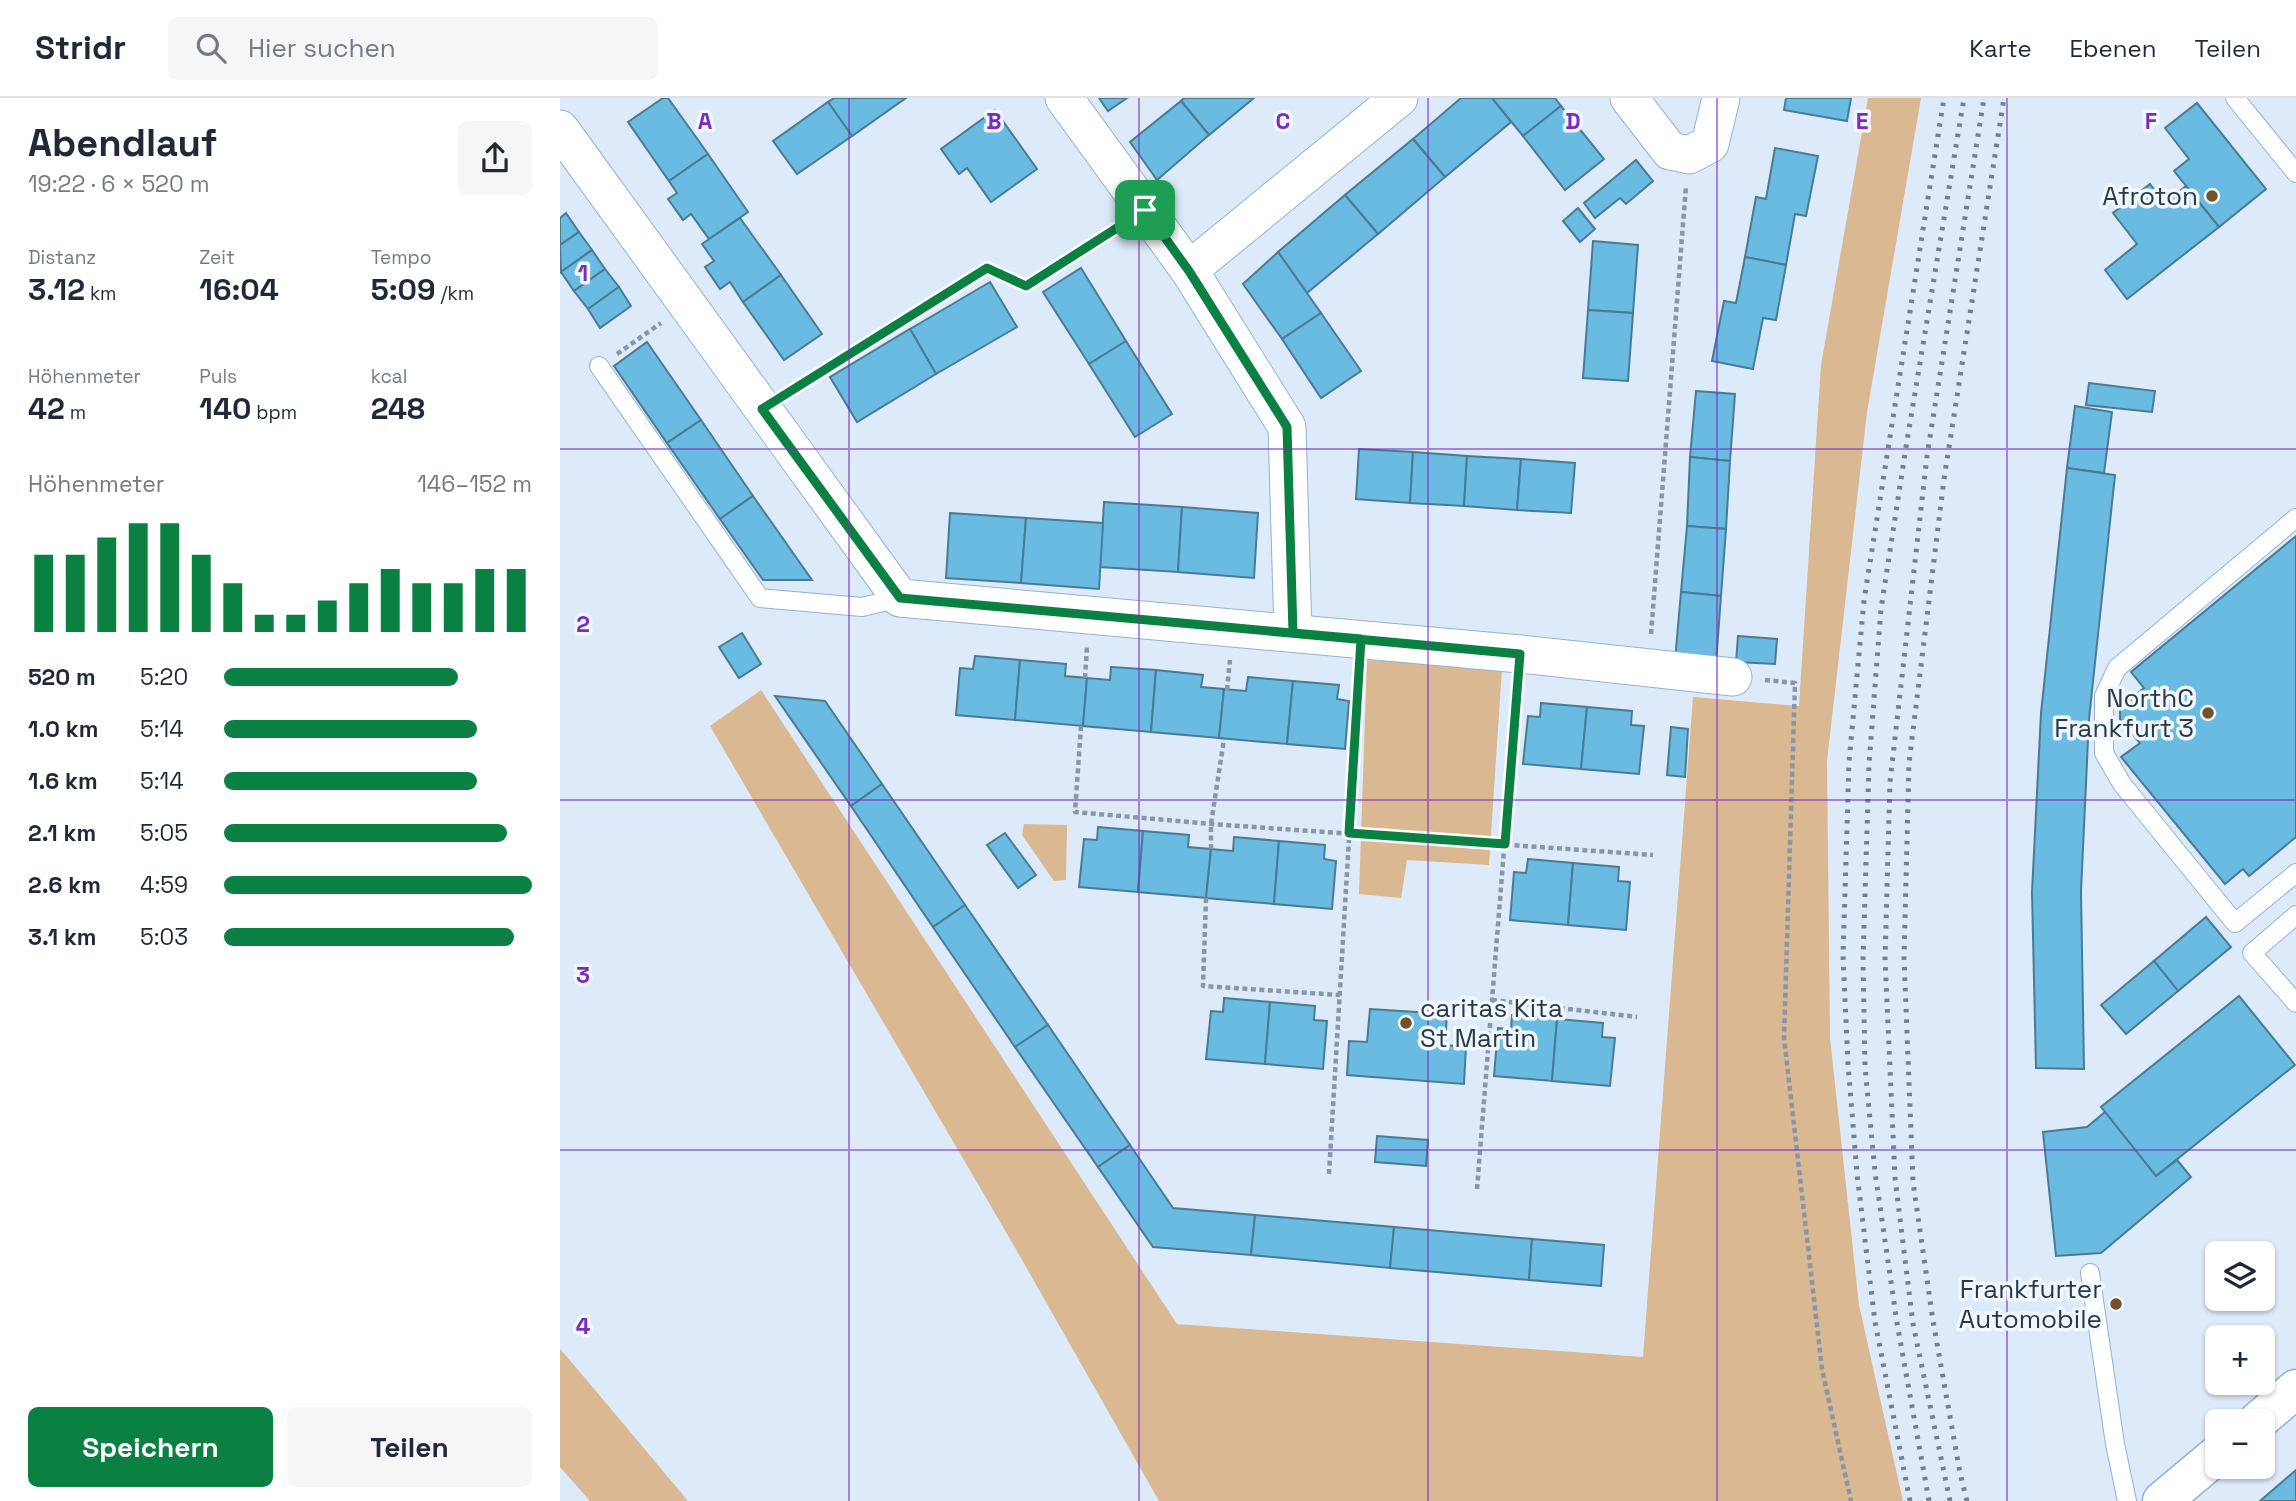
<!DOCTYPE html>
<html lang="de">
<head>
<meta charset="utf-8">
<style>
	:root { --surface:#fff; --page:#f6f6f7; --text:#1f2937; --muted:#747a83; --line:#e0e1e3; --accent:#0b8043 }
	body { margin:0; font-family:"Space Grotesk",sans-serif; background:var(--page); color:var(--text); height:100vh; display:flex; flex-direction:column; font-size:26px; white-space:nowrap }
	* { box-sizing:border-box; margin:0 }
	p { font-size:23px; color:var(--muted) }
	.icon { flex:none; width:38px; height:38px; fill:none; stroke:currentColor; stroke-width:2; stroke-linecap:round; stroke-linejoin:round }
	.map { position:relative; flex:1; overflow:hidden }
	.details { display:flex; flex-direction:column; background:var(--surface); width:560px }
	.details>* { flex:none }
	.fabs { position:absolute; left:1645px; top:1143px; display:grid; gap:14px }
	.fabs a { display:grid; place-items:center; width:70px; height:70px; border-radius:10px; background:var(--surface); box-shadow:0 2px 5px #0004; font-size:35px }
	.pin { position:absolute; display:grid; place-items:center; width:60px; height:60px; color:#fff; margin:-30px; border-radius:14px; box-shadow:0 4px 10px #0006 }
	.round { display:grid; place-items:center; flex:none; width:74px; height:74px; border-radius:10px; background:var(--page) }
	.head { display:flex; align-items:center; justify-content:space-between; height:119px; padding:0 28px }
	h1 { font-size:38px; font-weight:800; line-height:52px }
	.metrics { display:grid; grid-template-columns:repeat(3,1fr); gap:10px; height:119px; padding:7px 28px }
	.metrics div { display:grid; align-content:center }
	.metrics b { font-size:30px; font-weight:800 }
	.metrics small { font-size:19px; font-weight:400 }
	.metrics p { font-size:19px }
	.chart { height:196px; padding:14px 28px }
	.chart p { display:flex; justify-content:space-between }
	.chart svg { width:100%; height:126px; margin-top:7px; stroke:var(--accent); stroke-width:6 }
	.action { display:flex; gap:14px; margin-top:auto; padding:14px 28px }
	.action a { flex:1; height:80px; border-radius:10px; background:var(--accent); color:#fff; font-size:28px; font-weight:800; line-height:80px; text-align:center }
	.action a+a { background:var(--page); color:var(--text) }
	ul { padding:0 28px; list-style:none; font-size:23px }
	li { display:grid; grid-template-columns:112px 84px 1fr; align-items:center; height:52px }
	li i { height:18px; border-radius:9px; background:var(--accent) }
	header { display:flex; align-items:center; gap:42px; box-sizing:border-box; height:98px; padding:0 35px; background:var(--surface); border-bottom:2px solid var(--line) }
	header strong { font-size:33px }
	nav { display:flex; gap:38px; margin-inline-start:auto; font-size:24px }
	.search { width:490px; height:63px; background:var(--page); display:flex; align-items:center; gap:18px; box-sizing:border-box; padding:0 24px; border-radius:10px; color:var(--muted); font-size:26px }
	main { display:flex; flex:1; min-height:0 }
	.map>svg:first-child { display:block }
	.green { fill:#dab891 }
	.building { fill:#69bbe2; stroke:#4b7b93; stroke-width:2 }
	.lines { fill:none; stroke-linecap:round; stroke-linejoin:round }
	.lane-casing { stroke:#91b2d7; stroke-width:20 }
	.street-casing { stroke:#91b2d7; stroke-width:39 }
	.secondary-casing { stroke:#91b2d7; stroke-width:41 }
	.path { stroke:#8896a5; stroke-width:4.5; stroke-dasharray:5 3.5; stroke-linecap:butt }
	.lane { stroke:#fff; stroke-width:18 }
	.street { stroke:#fff; stroke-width:37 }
	.secondary { stroke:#fff; stroke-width:38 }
	.rail { stroke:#72808f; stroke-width:5; stroke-dasharray:3.5 7; stroke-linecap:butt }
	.route-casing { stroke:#fff; stroke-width:14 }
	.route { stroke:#0b8043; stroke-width:9 }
	.grid { fill:none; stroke:#7b2cbf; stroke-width:2; stroke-opacity:0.55 }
	.poi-dot { fill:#735229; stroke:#f0f7ff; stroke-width:2.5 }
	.labels { text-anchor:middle; stroke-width:7; stroke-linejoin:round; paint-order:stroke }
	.poi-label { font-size:26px; fill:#2a3847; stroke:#f0f7ff; text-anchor:end }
	.grid-label { font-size:23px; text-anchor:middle; font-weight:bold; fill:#7b2cbf; stroke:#f0f7ff; stroke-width:7; stroke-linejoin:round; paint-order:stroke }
</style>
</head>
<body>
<header>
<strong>Stridr</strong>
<div class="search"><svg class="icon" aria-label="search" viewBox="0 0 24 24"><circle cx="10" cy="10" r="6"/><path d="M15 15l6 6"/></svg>Hier suchen</div>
<nav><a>Karte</a><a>Ebenen</a><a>Teilen</a></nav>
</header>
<main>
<section class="details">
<div class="head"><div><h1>Abendlauf</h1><p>19:22 · 6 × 520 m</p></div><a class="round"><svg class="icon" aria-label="share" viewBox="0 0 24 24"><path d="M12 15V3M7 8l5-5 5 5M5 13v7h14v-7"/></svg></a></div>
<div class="metrics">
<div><p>Distanz</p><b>3.12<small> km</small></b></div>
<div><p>Zeit</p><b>16:04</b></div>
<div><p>Tempo</p><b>5:09<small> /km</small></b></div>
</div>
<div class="metrics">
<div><p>Höhenmeter</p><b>42<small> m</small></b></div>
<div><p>Puls</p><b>140<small> bpm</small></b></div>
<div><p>kcal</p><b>248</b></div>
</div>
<div class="chart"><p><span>Höhenmeter</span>146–152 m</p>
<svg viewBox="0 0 160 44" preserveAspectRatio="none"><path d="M5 44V17M15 44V17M25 44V11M35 44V6M45 44V6M55 44V17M65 44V27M75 44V38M85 44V38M95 44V33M105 44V27M115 44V22M125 44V27M135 44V27M145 44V22M155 44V22"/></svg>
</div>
<ul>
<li><b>520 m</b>5:20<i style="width:76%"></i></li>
<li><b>1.0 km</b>5:14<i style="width:82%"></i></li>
<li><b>1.6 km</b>5:14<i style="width:82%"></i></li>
<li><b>2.1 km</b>5:05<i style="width:92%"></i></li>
<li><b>2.6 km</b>4:59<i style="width:100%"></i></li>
<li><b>3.1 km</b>5:03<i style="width:94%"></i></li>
</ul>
<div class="action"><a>Speichern</a><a>Teilen</a></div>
</section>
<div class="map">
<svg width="1736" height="1403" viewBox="0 0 1736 1403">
	<rect width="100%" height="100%" fill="#ddeafa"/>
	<g class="green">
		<polygon points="1308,0 1361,0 1307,314 1267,663 1270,940 1299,1207 1343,1403 599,1403 453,1146 150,628 201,592 617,1226 1083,1259 1133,599 1239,608 1261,267"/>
		<polygon points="807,562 942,570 929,767 847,762 841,800 799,796"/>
		<polygon points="464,726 507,727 506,782 494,783 462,737"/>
		<polygon points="0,1251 14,1267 128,1403 30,1403 0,1369"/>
	</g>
	<g class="building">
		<polygon points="103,0 108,0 148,56 109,83 68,24"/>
		<polygon points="274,0 346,0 292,38 268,4"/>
		<polygon points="539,0 567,0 548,13"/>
		<polygon points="624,0 694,0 649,37 621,3"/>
		<polygon points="901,0 932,0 951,24 885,79 853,41"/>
		<polygon points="932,0 995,0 1001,8 963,38"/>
		<polygon points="1226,0 1291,0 1287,23 1224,12"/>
		<polygon points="621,3 649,37 597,82 570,44"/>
		<polygon points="268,4 292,38 237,76 213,43"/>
		<polygon points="1637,5 1706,91 1659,129 1614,73 1629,61 1605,30"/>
		<polygon points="1001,8 1044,61 1005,92 963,38"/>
		<polygon points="435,12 477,71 431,104 407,70 399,76 381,51"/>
		<polygon points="853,41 885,79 818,136 785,97"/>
		<polygon points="1215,50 1258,58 1246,118 1235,116 1226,167 1185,159 1196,99 1206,101"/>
		<polygon points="148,56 188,114 149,141 131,116 123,122 108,101 117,95 109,83"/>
		<polygon points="1076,62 1093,83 1066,106 1060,100 1035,120 1024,105"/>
		<polygon points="1590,86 1605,105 1626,88 1659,129 1567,201 1545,172 1577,146 1553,115"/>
		<polygon points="785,97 818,136 747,195 718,154"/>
		<polygon points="1018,110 1035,131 1020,144 1003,123"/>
		<polygon points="6,115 19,134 0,147 0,120"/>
		<polygon points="180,120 221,177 183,204 170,184 160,191 145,169 154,163 142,146"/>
		<polygon points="19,134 32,152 1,174 0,147"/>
		<polygon points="1033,143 1078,147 1073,215 1028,212"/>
		<polygon points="32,152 45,171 14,193 1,174"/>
		<polygon points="718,154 761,215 722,241 683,186"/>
		<polygon points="1185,159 1226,167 1216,222 1203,220 1193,271 1152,263 1164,203 1176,205"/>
		<polygon points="521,170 566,243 529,266 483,194"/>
		<polygon points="45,171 59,189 28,211 14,193"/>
		<polygon points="221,177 262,236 224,262 183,204"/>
		<polygon points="430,184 457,229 376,276 350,231"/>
		<polygon points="59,189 71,208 40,230 28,211"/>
		<polygon points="1028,212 1073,215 1068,283 1023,280"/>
		<polygon points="761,215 801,273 761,300 722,241"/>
		<polygon points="350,231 376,276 297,324 270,279"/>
		<polygon points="566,243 612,316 575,339 529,266"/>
		<polygon points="87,244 141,322 107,345 54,268"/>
		<polygon points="1529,285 1595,293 1592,314 1526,307"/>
		<polygon points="1136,293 1175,296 1170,363 1130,359"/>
		<polygon points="1515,308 1552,314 1544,375 1507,370"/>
		<polygon points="141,322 193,398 160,421 107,345"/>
		<polygon points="799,351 853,354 850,405 796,401"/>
		<polygon points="853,354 907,358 904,408 850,405"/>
		<polygon points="907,358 961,361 957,412 904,408"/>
		<polygon points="1130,359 1170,363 1166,431 1127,428"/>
		<polygon points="961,361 1015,365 1011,415 957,412"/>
		<polygon points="1507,370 1555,377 1529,621 1521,793 1524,971 1476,970 1472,794 1481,615"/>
		<polygon points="193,398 252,482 203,482 160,421"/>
		<polygon points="544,404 622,409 618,474 540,469"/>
		<polygon points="622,409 698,415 694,480 618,474"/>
		<polygon points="390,415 466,420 461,485 386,480"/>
		<polygon points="466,420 543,425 539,491 461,485"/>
		<polygon points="1127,428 1166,431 1161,498 1121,494"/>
		<polygon points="1736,438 1736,739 1689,778 1683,771 1665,786 1561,659 1580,645 1560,621 1560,610 1584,590 1571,574"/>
		<polygon points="1121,494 1161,498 1156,565 1115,562"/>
		<polygon points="182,535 201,566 179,580 159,549"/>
		<polygon points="1178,538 1217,541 1215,566 1176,564"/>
		<polygon points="415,558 460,562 455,622 396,617 400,570 413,571"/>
		<polygon points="460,562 506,566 505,578 527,580 523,628 455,622"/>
		<polygon points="551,569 596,572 591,634 523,628 527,580 550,582"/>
		<polygon points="596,572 643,577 641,589 664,591 659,640 591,634"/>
		<polygon points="688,579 733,583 727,646 659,640 664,591 686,593"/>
		<polygon points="733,583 779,587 777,601 789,603 785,651 727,646"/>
		<polygon points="215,598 265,603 322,686 291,708"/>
		<polygon points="981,605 1027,609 1021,671 963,666 968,618 980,619"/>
		<polygon points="1027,609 1072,613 1071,627 1084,628 1079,676 1021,671"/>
		<polygon points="1111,629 1128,631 1125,679 1107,677"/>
		<polygon points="322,686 405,807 373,829 291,708"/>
		<polygon points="538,729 583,733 578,794 519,789 524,741 537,742"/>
		<polygon points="583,733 629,737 628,749 651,751 646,800 578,794"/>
		<polygon points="445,735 476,777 458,790 427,747"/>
		<polygon points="674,739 719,743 714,806 646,800 651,751 673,753"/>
		<polygon points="719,743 765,747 764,761 776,763 772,811 714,806"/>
		<polygon points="968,761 1013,765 1008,827 950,822 954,774 966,775"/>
		<polygon points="1013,765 1059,769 1058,783 1070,784 1066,832 1008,827"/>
		<polygon points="405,807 488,927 455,949 373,829"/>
		<polygon points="1646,819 1671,849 1618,893 1594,863"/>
		<polygon points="1594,863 1618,893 1566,936 1541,907"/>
		<polygon points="1679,898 1735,967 1596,1078 1541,1009"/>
		<polygon points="664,900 710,904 705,966 646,961 651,913 663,914"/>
		<polygon points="710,904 755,908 754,922 767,923 763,971 705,966"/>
		<polygon points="810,911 887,916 885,947 906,949 904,986 787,977 789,943 807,944"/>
		<polygon points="952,917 997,921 992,983 934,978 938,930 951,931"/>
		<polygon points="997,921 1043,925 1042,939 1055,940 1050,988 992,983"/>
		<polygon points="488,927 570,1047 538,1069 455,949"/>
		<polygon points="1545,1014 1596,1078 1617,1062 1631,1079 1541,1155 1496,1158 1483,1034 1527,1029"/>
		<polygon points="817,1038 868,1042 866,1068 815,1064"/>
		<polygon points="570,1047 613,1110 695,1117 691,1157 593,1149 538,1069"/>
		<polygon points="695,1117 834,1129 830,1170 691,1157"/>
		<polygon points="834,1129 972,1141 969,1182 830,1170"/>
		<polygon points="972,1141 1044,1147 1041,1188 969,1182"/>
		<polygon points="1736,1372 1736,1403 1700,1403"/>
	</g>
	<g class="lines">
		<g class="lane-casing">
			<g id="lane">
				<polyline points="1675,0 1736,75"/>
				<polyline points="39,268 200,500 302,509 340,500"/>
				<polyline points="1736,420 1557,570 1544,598 1544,655 1562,686 1675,825 1736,775"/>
				<polyline points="1736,817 1692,855 1736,905"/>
				<polyline points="1530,1175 1555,1346 1567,1403"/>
			</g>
		</g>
		<g class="street-casing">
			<g id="street">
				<polyline points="504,0 629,172 727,329 733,535"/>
				<polyline points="1069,0 1110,53 1129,57 1150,46 1161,0"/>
				<polyline points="0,31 340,500 960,556 1173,579"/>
				<polyline points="629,172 839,0"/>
			</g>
		</g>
		<g class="secondary-casing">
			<g id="secondary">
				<polyline points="1698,1323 1736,1291"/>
				<polyline points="1602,1403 1657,1357"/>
			</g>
		</g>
		<g class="path">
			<polyline points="57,256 101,225"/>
			<polyline points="230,293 427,170 466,188 558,129"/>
			<polyline points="1091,536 1126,88"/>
			<polyline points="525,580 527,549"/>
			<polyline points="1205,582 1235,585 1224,940 1262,1271 1291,1403"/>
			<polyline points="667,592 670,562"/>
			<polyline points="521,628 515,714 651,726 1093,757"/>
			<polyline points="651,751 651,726 664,641"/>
			<polyline points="646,800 643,888 780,897"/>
			<polyline points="932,902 1077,919"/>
			<polyline points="769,1076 799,573"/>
			<polyline points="917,1091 957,588"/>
		</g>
		<use href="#lane" class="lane"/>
		<use href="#street" class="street"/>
		<use href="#secondary" class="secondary"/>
		<g class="rail">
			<polyline points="1350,1403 1315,1224 1297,1076 1288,966 1283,858 1289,664 1304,502 1384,0"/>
			<polyline points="1369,1403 1337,1225 1315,1074 1305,969 1303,862 1309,666 1321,511 1346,349 1404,0"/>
			<polyline points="1390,1403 1353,1226 1335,1080 1325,861 1330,684 1367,358 1424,0"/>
			<polyline points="1407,1403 1400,1375 1373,1223 1353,1084 1344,860 1349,665 1384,381 1444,0"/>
		</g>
	</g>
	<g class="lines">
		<g class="route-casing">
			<path id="route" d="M 585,112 L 629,173 L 727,329 L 733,535 L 801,541 L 789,735 L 945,746 L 960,556 C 753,537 547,518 340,500 L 202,311 L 427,170 L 466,188 L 585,112"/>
		</g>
		<use href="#route" class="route"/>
	</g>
	<path class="grid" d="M 289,0 L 289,1403M 579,0 L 579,1403M 868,0 L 868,1403M 1157,0 L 1157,1403M 1447,0 L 1447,1403M 0,351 L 1736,351M 0,702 L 1736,702M 0,1052 L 1736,1052"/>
	<g class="poi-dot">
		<circle cx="1652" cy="98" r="7"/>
		<circle cx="1648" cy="615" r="7"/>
		<circle cx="846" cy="925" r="7"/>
		<circle cx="1556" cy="1206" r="7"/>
	</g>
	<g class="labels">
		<g class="poi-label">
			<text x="1638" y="107">Afroton</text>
			<text x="1634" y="609">NorthC<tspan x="1634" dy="30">Frankfurt 3</tspan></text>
			<text x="860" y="919" text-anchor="start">caritas Kita<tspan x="860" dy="30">St Martin</tspan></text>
			<text x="1542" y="1200">Frankfurter<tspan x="1542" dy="30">Automobile</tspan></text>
		</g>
	</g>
	<g class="grid-label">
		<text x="145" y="31">A</text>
		<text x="434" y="31">B</text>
		<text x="723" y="31">C</text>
		<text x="1013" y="31">D</text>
		<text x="1302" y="31">E</text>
		<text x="1591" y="31">F</text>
		<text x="23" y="183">1</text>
		<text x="23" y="534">2</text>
		<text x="23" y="885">3</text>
		<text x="23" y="1236">4</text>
	</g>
</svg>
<div class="fabs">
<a><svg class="icon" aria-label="layers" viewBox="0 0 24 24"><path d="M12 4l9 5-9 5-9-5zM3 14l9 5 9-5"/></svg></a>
<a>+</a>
<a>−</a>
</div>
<div class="pin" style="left:585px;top:112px;background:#1e9e55"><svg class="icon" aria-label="arrive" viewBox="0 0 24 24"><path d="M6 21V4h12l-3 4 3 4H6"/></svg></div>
</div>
</main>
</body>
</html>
